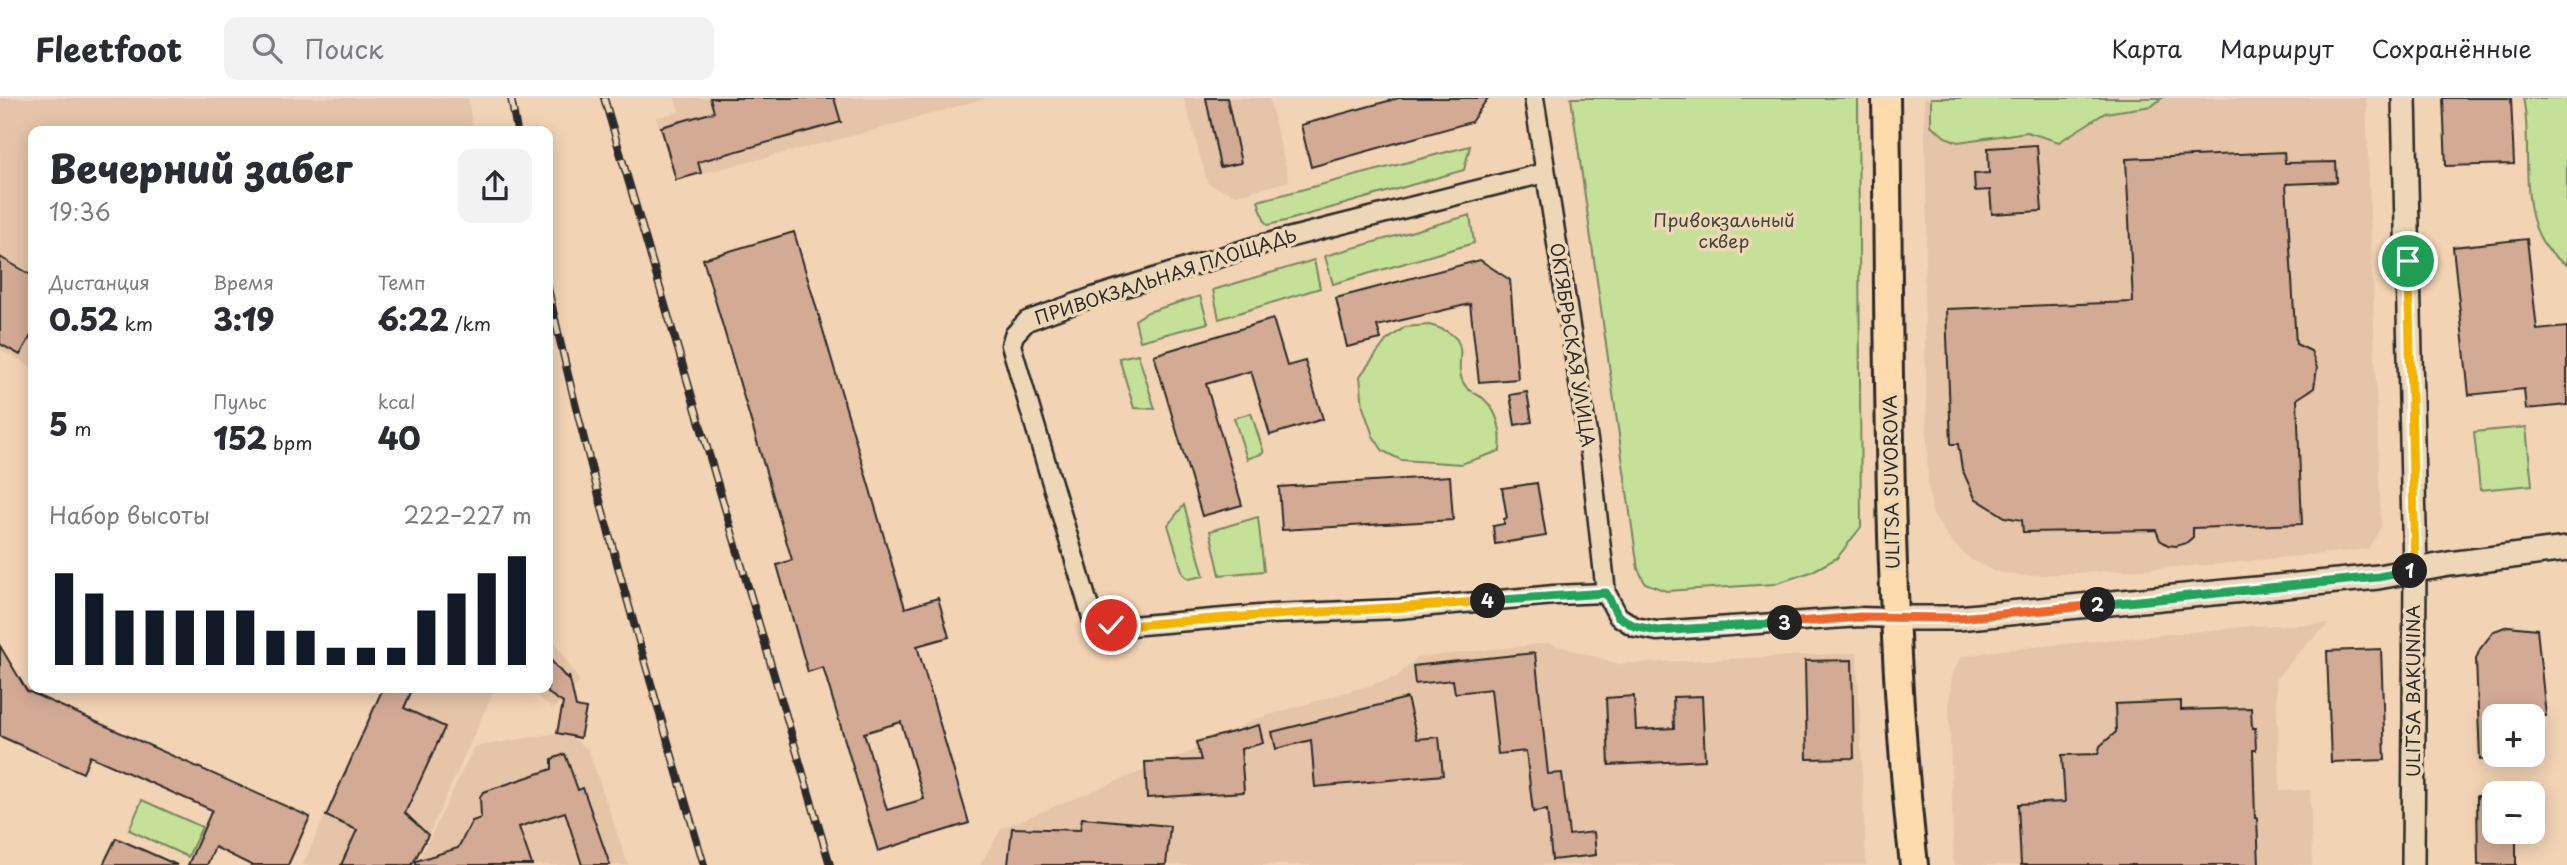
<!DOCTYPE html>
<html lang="ru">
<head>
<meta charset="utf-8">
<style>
	:root { --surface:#fff; --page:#f2f2f3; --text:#2b2b33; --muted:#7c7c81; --line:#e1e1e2; --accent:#111827 }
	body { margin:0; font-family:"Playpen Sans",sans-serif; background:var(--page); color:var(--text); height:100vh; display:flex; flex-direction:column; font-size:26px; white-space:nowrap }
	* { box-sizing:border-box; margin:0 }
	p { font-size:23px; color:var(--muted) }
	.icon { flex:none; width:38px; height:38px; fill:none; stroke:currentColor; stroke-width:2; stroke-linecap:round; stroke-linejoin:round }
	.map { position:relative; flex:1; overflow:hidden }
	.panel { position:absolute; left:28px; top:28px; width:525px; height:567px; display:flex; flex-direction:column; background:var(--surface); border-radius:14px; box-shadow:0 4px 18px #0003 }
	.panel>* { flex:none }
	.buttons { position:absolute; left:2482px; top:606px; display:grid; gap:14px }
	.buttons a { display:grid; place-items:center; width:63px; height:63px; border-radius:14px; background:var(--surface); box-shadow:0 4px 18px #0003; font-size:35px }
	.pin { position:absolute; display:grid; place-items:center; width:60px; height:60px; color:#fff; margin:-30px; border:4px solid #fff; border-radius:50%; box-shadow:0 2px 7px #0007 }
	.km { position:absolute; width:35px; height:35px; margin:-18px; border-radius:50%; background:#222; color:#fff; font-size:19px; line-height:35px; text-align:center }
	.round { display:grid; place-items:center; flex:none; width:74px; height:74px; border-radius:14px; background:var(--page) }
	.head { display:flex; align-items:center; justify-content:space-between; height:119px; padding:0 21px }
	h1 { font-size:38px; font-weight:800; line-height:52px }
	.figures { display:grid; grid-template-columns:repeat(3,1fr); gap:10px; height:119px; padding:7px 21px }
	.figures div { display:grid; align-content:center }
	.figures b { font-size:30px; font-weight:800 }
	.figures small { font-size:19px; font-weight:400 }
	.figures p { font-size:19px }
	.chart { height:196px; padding:14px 21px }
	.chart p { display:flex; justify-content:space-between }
	.chart svg { width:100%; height:126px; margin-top:7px; stroke:var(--accent); stroke-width:6 }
	header { display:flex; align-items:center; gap:42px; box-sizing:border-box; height:98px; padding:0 35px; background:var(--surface); border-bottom:2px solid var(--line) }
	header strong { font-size:33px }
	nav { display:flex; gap:38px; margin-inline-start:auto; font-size:24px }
	.search { width:490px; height:63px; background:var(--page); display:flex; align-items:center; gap:18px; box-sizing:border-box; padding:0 24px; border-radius:14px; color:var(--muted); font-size:26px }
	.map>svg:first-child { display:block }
	.built { fill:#e5c4a7 }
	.green { fill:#c5e097; stroke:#788661; stroke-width:2 }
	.building { fill:#d3aa94; stroke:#2b2b2b; stroke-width:2; fill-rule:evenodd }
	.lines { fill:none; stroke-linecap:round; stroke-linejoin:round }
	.minor-casing { stroke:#2b2b2b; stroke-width:23 }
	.tertiary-casing { stroke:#2b2b2b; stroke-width:26 }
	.secondary-casing { stroke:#2b2b2b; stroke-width:28 }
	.primary-casing { stroke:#2b2b2b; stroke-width:32 }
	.minor { stroke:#eed7b7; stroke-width:18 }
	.tertiary { stroke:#eed7b7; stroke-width:21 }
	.secondary { stroke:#eed7b7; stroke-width:23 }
	.primary { stroke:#fedbac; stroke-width:26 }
	.rail-casing { stroke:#2b2b2b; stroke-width:8 }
	.rail { stroke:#eed7b7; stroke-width:5; stroke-dasharray:16; stroke-linecap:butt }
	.split-1-casing { stroke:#fff; stroke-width:14 }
	.split-2-casing { stroke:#fff; stroke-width:14 }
	.split-3-casing { stroke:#fff; stroke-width:14 }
	.split-4-casing { stroke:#fff; stroke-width:14 }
	.split-5-casing { stroke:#fff; stroke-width:14 }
	.split-1 { stroke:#f5b400; stroke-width:9 }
	.split-2 { stroke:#22a559; stroke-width:9 }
	.split-3 { stroke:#f0652b; stroke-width:9 }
	.split-4 { stroke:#22a559; stroke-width:9 }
	.split-5 { stroke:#f5b400; stroke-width:9 }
	.labels { text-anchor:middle; stroke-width:7; stroke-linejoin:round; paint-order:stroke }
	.park-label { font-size:18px; fill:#42463b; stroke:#eed7b7 }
	.street-label { font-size:18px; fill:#2b2b2b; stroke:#eed7b7 }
</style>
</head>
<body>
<header>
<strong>Fleetfoot</strong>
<div class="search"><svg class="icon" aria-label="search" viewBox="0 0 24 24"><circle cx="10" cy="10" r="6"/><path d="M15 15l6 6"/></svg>Поиск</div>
<nav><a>Карта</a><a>Маршрут</a><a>Сохранённые</a></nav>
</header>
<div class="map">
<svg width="2567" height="767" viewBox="0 0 2567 767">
	<rect width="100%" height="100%" fill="#f2d3b4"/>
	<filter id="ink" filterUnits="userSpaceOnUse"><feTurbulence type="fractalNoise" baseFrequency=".0143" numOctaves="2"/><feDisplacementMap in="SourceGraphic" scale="14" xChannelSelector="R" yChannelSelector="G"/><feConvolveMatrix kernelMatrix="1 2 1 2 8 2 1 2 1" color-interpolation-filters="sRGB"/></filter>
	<g filter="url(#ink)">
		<g class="built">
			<polygon points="0,0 468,0 473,33 33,33 33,270 0,251"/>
			<polygon points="675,0 986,0 875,32 676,82 656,20 679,14"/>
			<polygon points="1184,0 1269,0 1289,83 1236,97 1208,86"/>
			<polygon points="1924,0 2366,0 2381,429 2368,451 2208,467 2022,478 1993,473 1969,460 1951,443 1933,417 1928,388 1924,183 1927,130"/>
			<polygon points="2329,526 2300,553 2276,581 2280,693 2310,692 2312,767 1954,767 1949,605 1952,577 1961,559 1994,553 2253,528"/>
			<polygon points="548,533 580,584 553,611 527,590 548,590"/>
			<polygon points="1548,545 1619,566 1857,555 1866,767 980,767 1002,730 1214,644 1253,622 1397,579 1416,560"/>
			<polygon points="382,590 495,590 415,767 303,767"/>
			<polygon points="557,635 569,638 588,651 628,767 417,767 474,649"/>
		</g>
		<g class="green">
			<polygon points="1571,0 1858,0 1861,429 1837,460 1811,474 1774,486 1666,493 1645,485 1638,471"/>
			<polygon points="1931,0 2162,0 2152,8 2105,15 2059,44 2027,34 1958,44 1945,39 1931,27"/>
			<path d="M 2523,0 L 2567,0 L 2567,167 C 2510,136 2535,50 2523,0 Z"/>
			<polygon points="1470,48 1464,72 1285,123 1268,127 1265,124 1258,103"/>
			<polygon points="1470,117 1474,145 1333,186 1325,158"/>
			<polygon points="1314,162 1320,190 1219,221 1213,192"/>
			<polygon points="1200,198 1208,225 1140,243 1135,222 1148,214"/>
			<path d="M 1429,227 C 1483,241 1446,265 1467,290 C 1471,295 1481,297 1485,302 C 1499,316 1502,335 1500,353 L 1461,366 L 1401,362 L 1383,353 L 1373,338 L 1363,309 L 1360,278 L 1386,243 L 1405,229 Z"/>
			<polygon points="1138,256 1155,311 1134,310 1119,260"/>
			<polygon points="1251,315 1264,355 1247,361 1234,320"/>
			<polygon points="2526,329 2532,387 2480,392 2474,334"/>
			<polygon points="1184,407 1204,478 1189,481 1183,476 1168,427"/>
			<polygon points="1258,419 1264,473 1220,477 1210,433"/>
			<polygon points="142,702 202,729 188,759 129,732"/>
		</g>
		<g class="building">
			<polygon points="710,0 834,0 841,24 698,64 701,75 676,82 661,29 714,14"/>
			<polygon points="1206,0 1227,0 1241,65 1220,69"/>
			<polygon points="1399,0 1488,0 1471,24 1311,69 1301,27"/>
			<polygon points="2443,0 2511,0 2514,66 2446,68"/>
			<polygon points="2037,47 2042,113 1992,116 1990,92 1975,93 1974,76 1989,75 1988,50"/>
			<polygon points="2284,54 2285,65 2336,64 2337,84 2286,86 2296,246 2311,253 2317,270 2314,290 2297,301 2302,426 2193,430 2193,439 2186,445 2176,448 2168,447 2160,442 2156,432 2023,434 2022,422 2005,419 1975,400 1962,371 1958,346 1951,346 1946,211 2133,204 2126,61"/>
			<path d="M 794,134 L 905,510 L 938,500 L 949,539 L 917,548 L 969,725 L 878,753 L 823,569 L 808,574 L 777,467 L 792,462 L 703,161 ZM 901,624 L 924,701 L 887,712 L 864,635 Z"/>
			<polygon points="2527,141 2537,232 2567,229 2567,307 2526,311 2524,291 2469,297 2453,149"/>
			<polygon points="0,159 33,178 33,234 20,257 0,246"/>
			<polygon points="1480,162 1510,182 1518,281 1479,284 1470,206 1377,228 1381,241 1347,249 1336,200"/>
			<polygon points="1273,221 1287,268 1305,263 1323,321 1270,337 1251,273 1206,286 1242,407 1202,418 1154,257"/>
			<polygon points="1527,294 1532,324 1515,327 1510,297"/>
			<polygon points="1450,378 1453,422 1282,432 1279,389"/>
			<polygon points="1537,385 1546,438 1495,446 1493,428 1504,426 1504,421 1507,420 1502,390"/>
			<polygon points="2508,528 2537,531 2546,618 2494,618 2494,661 2480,662 2476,561 2480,551 2494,533"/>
			<polygon points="0,548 27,593 310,719 288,767 251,767 215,749 207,767 188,767 212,712 90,658 83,675 0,638"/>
			<polygon points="2381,551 2385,662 2331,664 2327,553"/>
			<polygon points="1535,555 1548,676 1562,675 1569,737 1594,734 1596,757 1552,762 1547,712 1533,714 1526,653 1498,656 1491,591 1455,595 1453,582 1415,586 1413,568"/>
			<polygon points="548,559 568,582 569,578 576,609 586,611 580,640 557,635 563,605 548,595"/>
			<polygon points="1852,562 1854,660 1807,661 1805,563"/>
			<polygon points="383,590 413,590 404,610 445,629 405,715 428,737 412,767 341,767 357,732 326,718"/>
			<polygon points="1634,598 1636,632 1674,630 1673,599 1702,598 1705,662 1609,667 1606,600"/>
			<polygon points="1407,600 1417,641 1439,639 1443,677 1315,689 1311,642 1276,651 1272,634"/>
			<polygon points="2181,603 2181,612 2251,610 2252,630 2255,630 2256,652 2253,652 2255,720 2257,720 2259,767 2021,767 2018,706 2065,704 2062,657 2098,656 2100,648 2116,634 2115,606"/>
			<polygon points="1259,627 1263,645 1241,651 1244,694 1147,700 1145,664 1201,662 1196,644"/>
			<polygon points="565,656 578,692 583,690 610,767 582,767 565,714 519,729 532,767 416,767 416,763 458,750 472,723 481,720 480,699 483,694 552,671 552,661"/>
			<polygon points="2494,697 2494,733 2516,733 2516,767 2478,767 2477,698"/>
			<polygon points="1082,720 1170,728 1166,767 1008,767 1012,730 1080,732"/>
			<polygon points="116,740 177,767 103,767"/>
		</g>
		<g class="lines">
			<g class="minor-casing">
				<g id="minor">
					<polyline points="1534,0 1591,361 1606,495 1618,518 1635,529 1657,533 1860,519 1896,520"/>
					<polyline points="1544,75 1256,148 1093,199 1027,223 1014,237 1011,247 1093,523 1130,528 1271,516 1399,511 1554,497 1606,495"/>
				</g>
			</g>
			<g class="tertiary-casing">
				<polyline id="tertiary" points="2413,767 2415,472"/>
			</g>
			<g class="secondary-casing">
				<g id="secondary">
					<polyline points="2404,0 2415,472"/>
					<polyline points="1896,520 1958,520 2378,479 2449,466 2567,451"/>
				</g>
			</g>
			<g class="primary-casing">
				<path id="primary" d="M 1886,0 C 1890,255 1885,513 1914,767"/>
			</g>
			<use href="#minor" class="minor"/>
			<use href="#tertiary" class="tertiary"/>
			<use href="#secondary" class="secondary"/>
			<use href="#primary" class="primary"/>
			<g class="rail-casing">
				<g id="rail">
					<polyline points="511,0 517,33"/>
					<polyline points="604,0 830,767"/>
					<path d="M 548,190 C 591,385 648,576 704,767"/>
				</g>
			</g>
			<use href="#rail" class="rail"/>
		</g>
	</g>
	<g class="lines" filter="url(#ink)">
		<g class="split-1-casing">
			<polyline id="split-1" points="2408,163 2415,472 2410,473"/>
		</g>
		<g class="split-2-casing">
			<polyline id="split-2" points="2098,507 2378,479 2410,473"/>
		</g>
		<g class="split-3-casing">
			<polyline id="split-3" points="1785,525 1860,519 1958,520 2098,507"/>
		</g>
		<g class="split-4-casing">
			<polyline id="split-4" points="1488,503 1606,495 1618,518 1634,528 1657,533 1785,525"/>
		</g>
		<g class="split-5-casing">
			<path id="split-5" d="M 1111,527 L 1129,528 C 1249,516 1369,513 1488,503"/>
		</g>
		<use href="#split-1" class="split-1"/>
		<use href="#split-2" class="split-2"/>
		<use href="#split-3" class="split-3"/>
		<use href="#split-4" class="split-4"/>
		<use href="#split-5" class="split-5"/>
	</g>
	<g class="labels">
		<g class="park-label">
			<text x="1724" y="129">Привокзальный<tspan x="1724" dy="21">сквер</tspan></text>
		</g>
		<g class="street-label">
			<text transform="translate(1166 179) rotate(-18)" y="6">ПРИВОКЗАЛЬНАЯ ПЛОЩАДЬ</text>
			<text transform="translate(1572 247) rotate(81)" y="6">ОКТЯБРЬСКАЯ УЛИЦА</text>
			<text transform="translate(1892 384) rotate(-91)" y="6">ULITSA SUVOROVA</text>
			<text transform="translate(2414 593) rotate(-90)" y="6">ULITSA BAKUNINA</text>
		</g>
	</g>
</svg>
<div class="buttons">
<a>+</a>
<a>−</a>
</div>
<div class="pin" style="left:2408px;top:163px;background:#1e9e55"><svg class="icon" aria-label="arrive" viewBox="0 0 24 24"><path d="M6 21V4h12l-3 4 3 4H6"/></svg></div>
<div class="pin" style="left:1111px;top:527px;background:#d93025"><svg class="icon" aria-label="check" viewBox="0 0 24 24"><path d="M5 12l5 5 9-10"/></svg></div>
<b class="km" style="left:2410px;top:473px">1</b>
<b class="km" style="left:2098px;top:507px">2</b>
<b class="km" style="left:1785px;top:525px">3</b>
<b class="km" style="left:1488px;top:503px">4</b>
<section class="panel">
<div class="head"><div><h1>Вечерний забег</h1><p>19:36</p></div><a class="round"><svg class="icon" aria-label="share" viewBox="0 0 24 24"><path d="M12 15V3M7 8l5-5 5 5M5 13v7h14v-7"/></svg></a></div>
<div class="figures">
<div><p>Дистанция</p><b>0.52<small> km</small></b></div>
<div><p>Время</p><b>3:19</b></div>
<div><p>Темп</p><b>6:22<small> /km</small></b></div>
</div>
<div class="figures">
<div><b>5<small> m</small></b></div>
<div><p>Пульс</p><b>152<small> bpm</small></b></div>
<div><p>kcal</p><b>40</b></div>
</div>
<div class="chart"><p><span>Набор высоты</span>222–227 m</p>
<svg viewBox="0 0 160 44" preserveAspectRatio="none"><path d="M5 44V12M15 44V19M25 44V25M35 44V25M45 44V25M55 44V25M65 44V25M75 44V32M85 44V32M95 44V38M105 44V38M115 44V38M125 44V25M135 44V19M145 44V12M155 44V6"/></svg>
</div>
</section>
</div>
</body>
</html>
